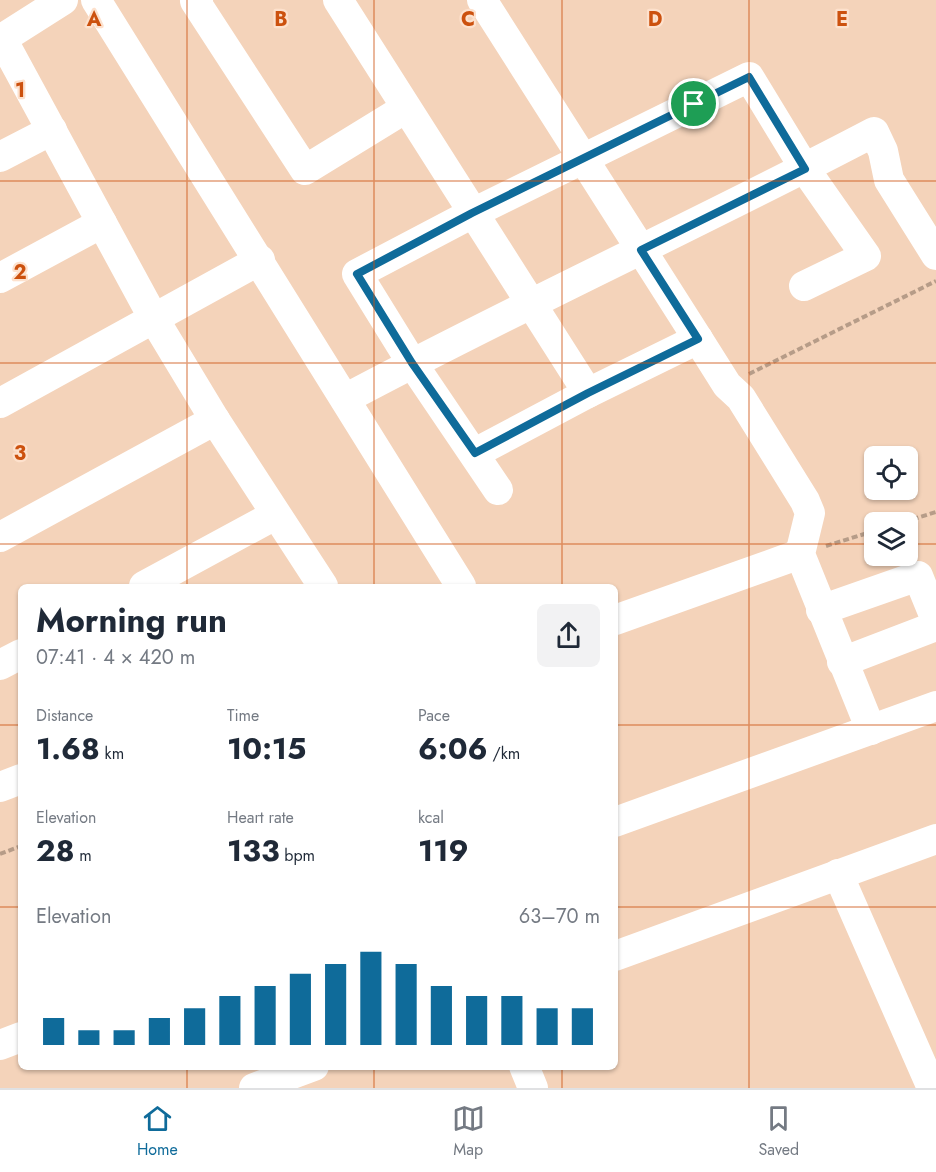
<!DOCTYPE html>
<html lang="en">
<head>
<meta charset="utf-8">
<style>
	:root { --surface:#fff; --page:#f2f2f3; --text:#1f2937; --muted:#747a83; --line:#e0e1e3; --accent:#0f6b9a }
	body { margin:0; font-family:Jost,sans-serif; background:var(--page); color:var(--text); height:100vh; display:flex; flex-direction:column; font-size:22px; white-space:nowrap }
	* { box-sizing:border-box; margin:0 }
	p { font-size:20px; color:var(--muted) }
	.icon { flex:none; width:33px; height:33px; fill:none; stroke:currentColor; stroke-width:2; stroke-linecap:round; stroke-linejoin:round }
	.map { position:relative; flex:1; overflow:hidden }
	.side { position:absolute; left:18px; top:584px; width:600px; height:486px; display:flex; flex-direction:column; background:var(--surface); border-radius:9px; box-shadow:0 2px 4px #0004 }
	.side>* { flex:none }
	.controls { position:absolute; left:864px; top:446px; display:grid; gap:12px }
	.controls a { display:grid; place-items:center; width:54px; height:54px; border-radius:9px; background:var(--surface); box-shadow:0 2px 4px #0004; font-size:30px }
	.pin { position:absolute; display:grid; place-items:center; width:51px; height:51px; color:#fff; margin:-26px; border:3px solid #fff; border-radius:50%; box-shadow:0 2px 6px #0007 }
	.round { display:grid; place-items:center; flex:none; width:63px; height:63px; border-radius:9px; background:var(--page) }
	.summary { display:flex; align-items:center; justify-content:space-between; height:102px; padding:0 18px }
	h1 { font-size:33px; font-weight:700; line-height:45px }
	.stats { display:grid; grid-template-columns:repeat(3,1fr); gap:9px; height:102px; padding:6px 18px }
	.stats div { display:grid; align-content:center }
	.stats b { font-size:30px; font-weight:700 }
	.stats small { font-size:16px; font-weight:400 }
	.stats p { font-size:16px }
	.chart { height:168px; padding:12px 18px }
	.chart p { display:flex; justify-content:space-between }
	.chart svg { width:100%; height:108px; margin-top:6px; stroke:var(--accent); stroke-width:6 }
	.menu { display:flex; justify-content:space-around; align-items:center; height:84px; border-top:2px solid var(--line); background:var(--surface); font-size:16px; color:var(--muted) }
	.menu a { display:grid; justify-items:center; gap:3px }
	.menu .selected { color:var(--accent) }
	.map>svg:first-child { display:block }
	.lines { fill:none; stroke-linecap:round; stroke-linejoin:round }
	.path { stroke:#b69c88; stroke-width:4; stroke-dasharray:6 3; stroke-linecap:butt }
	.minor { stroke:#fff; stroke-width:30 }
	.route-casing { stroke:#fff; stroke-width:12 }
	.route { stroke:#0f6b9a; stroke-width:8 }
	.grid { fill:none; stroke:#cc510e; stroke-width:1.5; stroke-opacity:0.55 }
	.grid-label { font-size:20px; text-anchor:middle; font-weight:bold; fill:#cc510e; stroke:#fde1cd; stroke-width:4.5; stroke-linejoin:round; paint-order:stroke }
</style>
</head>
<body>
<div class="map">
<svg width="936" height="1088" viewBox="0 0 936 1088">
	<rect width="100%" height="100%" fill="#f4d3ba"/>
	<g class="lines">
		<g class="path">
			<polyline points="749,374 936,281"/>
			<polyline points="904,522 936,512"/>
			<polyline points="826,546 874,531"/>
			<polyline points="0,854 21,846"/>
		</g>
		<g class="minor">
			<polyline points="96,0 461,586"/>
			<polyline points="198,0 195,1 305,170 406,108"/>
			<polyline points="338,0 588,393"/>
			<polyline points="482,0 698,339 727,385 741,398 805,501 810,513 800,554 871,730"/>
			<polyline points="2,39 154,319 215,420 323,586"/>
			<polyline points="0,40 63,0"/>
			<polyline points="0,157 52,130"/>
			<polyline points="0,278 102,223"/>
			<path d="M 345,399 C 519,306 699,224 874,132 L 883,151 L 889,180 L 936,255"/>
			<polyline points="0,403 260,260"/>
			<polyline points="475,453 588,393 698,339"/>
			<polyline points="498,490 412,363 357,274 473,213 749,77 805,169 866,256 804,286"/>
			<polyline points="0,537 215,420"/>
			<polyline points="144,586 275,515"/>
			<polyline points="821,610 918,576 936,620"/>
			<polyline points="615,620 800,554"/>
			<polyline points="842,662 936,626"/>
			<polyline points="0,665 21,654"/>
			<polyline points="0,787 21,779"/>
			<polyline points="615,822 936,706"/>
			<polyline points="838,874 932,1088"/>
			<polyline points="615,956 936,839"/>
			<polyline points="0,1045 21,1037"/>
			<polyline points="524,1066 533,1088"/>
			<polyline points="254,1088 314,1066"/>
		</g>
	</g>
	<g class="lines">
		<g class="route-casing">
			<polygon id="route" points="749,77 805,169 641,250 698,339 588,393 475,453 412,363 357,274 472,213"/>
		</g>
		<use href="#route" class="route"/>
	</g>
	<path class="grid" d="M 187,0 L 187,586M 374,0 L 374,586M 562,0 L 562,586M 749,0 L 749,1088M 0,181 L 936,181M 0,363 L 936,363M 0,544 L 874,544M 908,544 L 936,544M 0,725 L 21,725M 615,725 L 936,725M 0,907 L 21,907M 615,907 L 936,907M 187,1066 L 187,1088M 374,1066 L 374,1088M 562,1066 L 562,1088"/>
	<g class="grid-label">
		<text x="94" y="26">A</text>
		<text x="281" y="26">B</text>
		<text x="468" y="26">C</text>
		<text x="655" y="26">D</text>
		<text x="842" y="26">E</text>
		<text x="20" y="97">1</text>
		<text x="20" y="279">2</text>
		<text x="20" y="460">3</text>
	</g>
</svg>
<div class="controls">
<a><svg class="icon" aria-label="locate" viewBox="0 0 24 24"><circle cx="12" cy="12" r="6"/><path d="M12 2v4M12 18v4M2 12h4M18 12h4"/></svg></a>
<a><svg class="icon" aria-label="layers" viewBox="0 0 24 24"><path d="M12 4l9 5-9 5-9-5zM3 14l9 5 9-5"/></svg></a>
</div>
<div class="pin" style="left:694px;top:104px;background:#1e9e55"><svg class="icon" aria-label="arrive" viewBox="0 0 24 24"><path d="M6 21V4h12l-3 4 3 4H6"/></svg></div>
<section class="side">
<div class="summary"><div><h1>Morning run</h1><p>07:41 · 4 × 420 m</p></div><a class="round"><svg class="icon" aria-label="share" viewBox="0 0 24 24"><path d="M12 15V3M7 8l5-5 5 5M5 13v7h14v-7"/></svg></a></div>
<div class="stats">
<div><p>Distance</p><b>1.68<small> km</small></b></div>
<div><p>Time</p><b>10:15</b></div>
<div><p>Pace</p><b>6:06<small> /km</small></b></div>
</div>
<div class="stats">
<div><p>Elevation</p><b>28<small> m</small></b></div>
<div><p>Heart rate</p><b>133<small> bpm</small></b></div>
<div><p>kcal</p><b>119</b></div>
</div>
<div class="chart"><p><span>Elevation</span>63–70 m</p>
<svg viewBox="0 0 160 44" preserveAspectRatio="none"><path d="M5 44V33M15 44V38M25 44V38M35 44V33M45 44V29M55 44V24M65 44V20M75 44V15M85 44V11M95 44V6M105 44V11M115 44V20M125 44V24M135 44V24M145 44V29M155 44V29"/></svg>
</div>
</section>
</div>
<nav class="menu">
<a class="selected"><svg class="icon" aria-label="home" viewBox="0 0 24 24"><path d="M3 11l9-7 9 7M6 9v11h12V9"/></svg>Home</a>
<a><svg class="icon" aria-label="map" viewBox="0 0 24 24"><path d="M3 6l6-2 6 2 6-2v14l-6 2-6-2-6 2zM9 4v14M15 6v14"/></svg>Map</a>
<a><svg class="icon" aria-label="saved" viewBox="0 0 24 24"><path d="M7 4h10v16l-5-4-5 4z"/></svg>Saved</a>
</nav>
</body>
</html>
